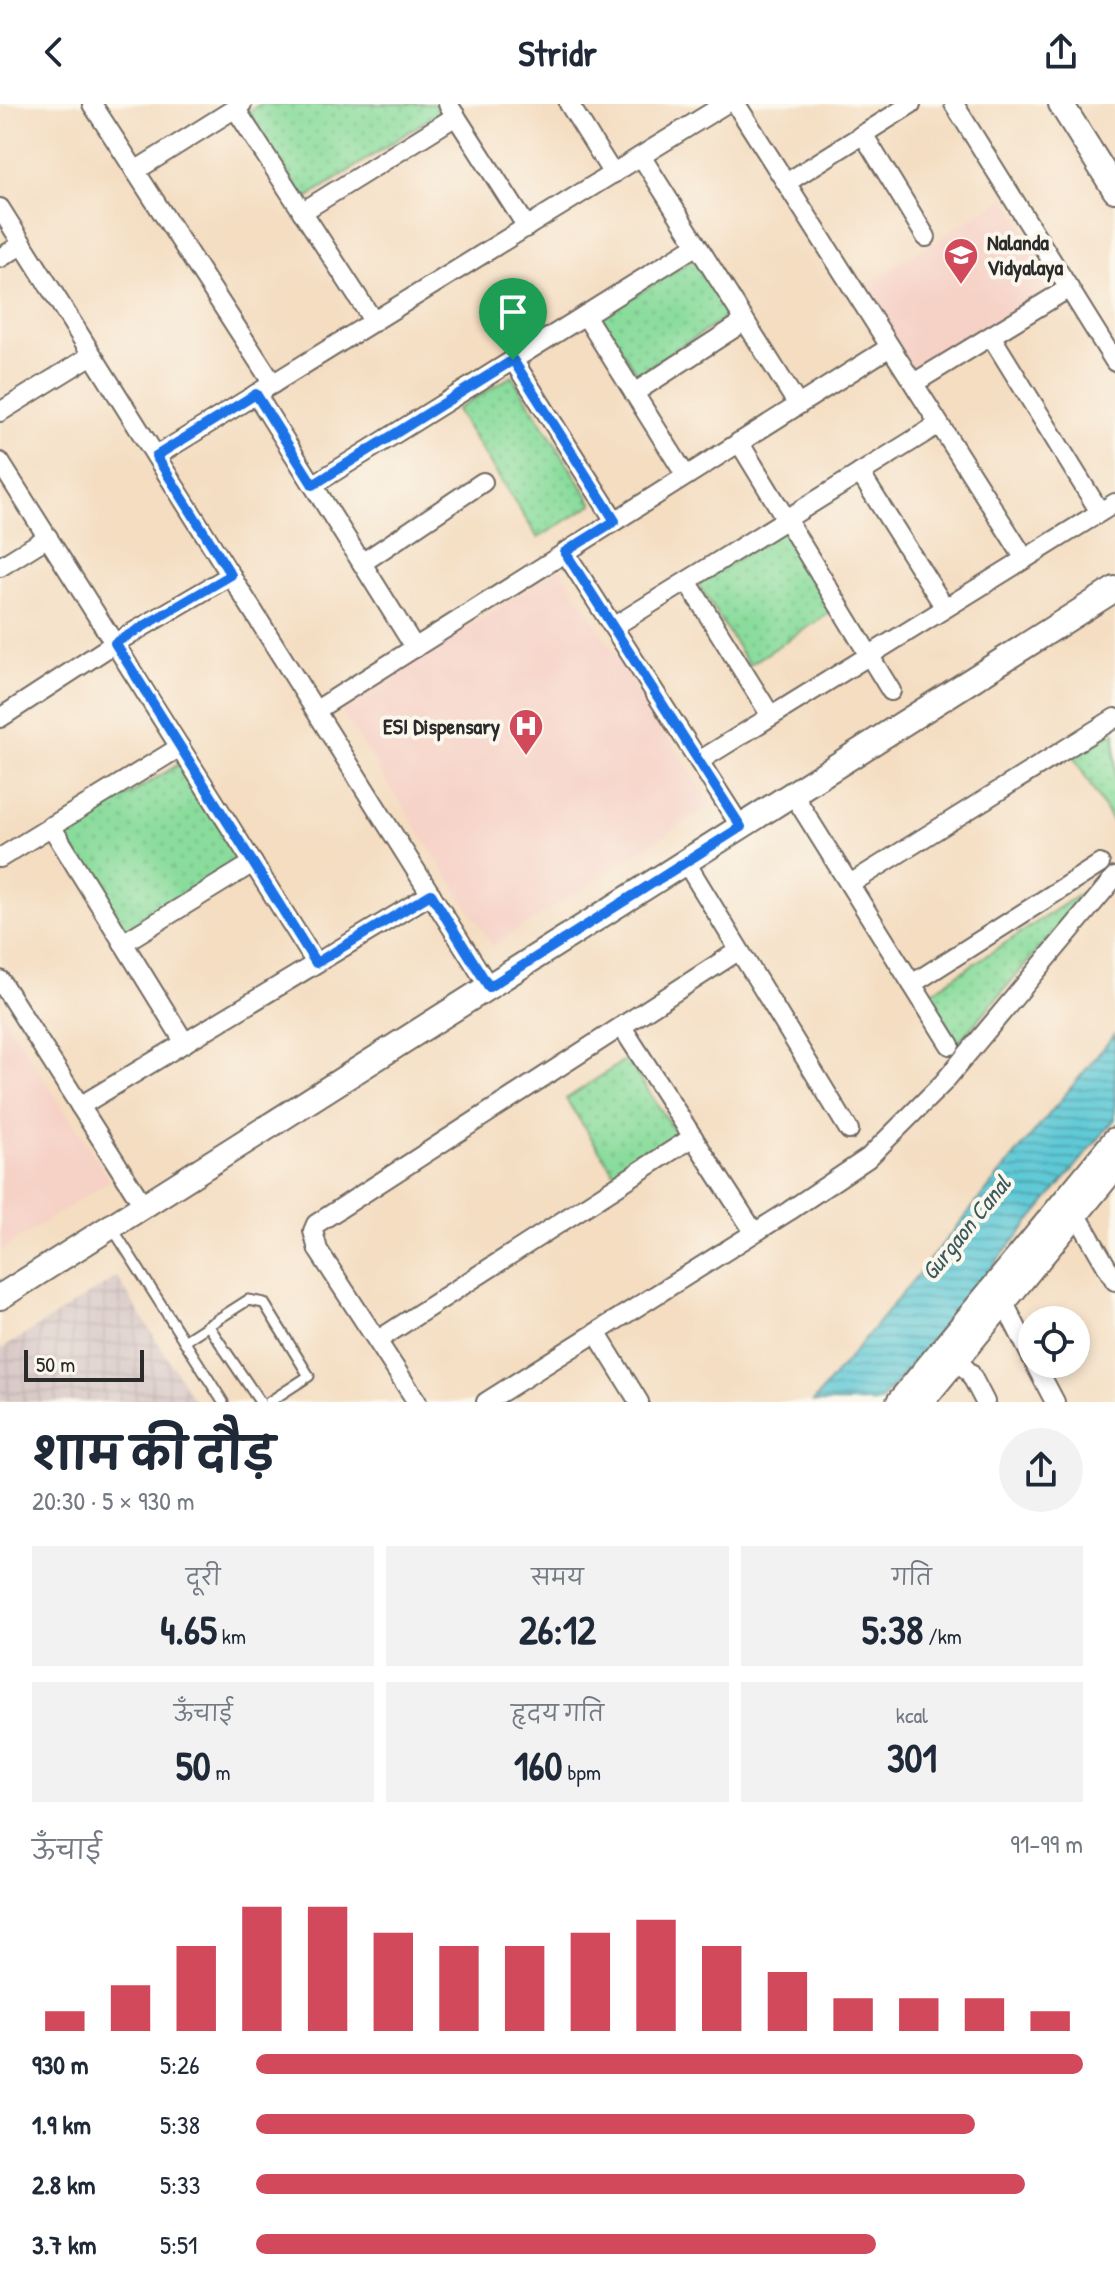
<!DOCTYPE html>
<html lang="hi">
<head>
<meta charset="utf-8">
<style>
	:root { --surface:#fff; --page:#f2f2f3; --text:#1f2937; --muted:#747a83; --accent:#d1495b }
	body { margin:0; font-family:"Patrick Hand","Playpen Sans Deva",sans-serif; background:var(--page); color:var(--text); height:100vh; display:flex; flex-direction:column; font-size:30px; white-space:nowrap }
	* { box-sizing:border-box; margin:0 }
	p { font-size:26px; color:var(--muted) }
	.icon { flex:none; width:44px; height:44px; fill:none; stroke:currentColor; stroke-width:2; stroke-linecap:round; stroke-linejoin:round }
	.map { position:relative; height:1298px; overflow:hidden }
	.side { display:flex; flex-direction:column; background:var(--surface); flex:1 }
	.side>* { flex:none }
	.fabs { position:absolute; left:1018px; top:1202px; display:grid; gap:16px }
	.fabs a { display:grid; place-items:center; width:72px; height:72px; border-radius:50%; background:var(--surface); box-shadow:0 4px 12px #0003; font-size:40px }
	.scale { position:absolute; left:24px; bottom:20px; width:120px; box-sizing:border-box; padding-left:8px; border:4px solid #2b2b2b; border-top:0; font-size:22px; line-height:28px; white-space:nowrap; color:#2b2b2b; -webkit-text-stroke:6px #fbf7ec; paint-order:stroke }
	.pin { position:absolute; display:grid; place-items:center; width:68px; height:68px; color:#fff; margin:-82px -34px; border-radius:50% 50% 50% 0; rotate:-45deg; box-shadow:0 0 8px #0007 }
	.pin .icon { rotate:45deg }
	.round { display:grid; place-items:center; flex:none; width:84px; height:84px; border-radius:42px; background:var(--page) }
	.headline { display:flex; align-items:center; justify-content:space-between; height:136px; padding:0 32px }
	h1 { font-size:44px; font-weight:700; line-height:60px }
	.metrics { display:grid; grid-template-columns:repeat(3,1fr); gap:12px; height:136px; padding:8px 32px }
	.metrics div { display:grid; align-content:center; border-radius:0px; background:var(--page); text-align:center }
	.metrics b { font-size:40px; font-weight:700 }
	.metrics small { font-size:22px; font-weight:400 }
	.metrics p { font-size:22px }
	.chart { height:224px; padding:16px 32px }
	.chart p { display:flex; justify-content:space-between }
	.chart svg { width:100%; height:144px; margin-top:8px; stroke:var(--accent); stroke-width:6 }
	ul { padding:0 32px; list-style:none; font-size:26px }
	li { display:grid; grid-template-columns:128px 96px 1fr; align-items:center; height:60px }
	li i { height:20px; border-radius:10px; background:var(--accent) }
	header { display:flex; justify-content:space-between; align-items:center; height:104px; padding:0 32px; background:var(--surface); font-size:36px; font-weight:700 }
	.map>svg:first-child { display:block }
	.built { fill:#f6d1c6 }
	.industrial { fill:url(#industrial-grid) }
	.park { fill:url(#park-dots); stroke:#5a8464; stroke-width:2 }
	.water { fill:url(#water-rules); stroke:#447a80; stroke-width:2 }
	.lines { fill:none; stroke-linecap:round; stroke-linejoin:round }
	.lane-casing { stroke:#716960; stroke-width:13 }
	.street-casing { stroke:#716960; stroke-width:22 }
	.secondary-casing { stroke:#716960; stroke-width:28 }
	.lane { stroke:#fff; stroke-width:9 }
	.street { stroke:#fff; stroke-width:18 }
	.secondary { stroke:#fff; stroke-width:24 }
	.route-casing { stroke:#fff; stroke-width:16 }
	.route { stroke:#1a73e8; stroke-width:10 }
	.labels { text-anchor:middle; stroke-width:8; stroke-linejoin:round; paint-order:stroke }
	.poi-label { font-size:22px; font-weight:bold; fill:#2b2b2b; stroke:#fbf7ec; text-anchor:start }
	.water-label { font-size:24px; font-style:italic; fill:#3a5a5e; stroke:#fbf7ec }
</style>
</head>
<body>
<header><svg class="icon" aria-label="back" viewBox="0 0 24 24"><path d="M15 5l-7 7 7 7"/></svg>Stridr<svg class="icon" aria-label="share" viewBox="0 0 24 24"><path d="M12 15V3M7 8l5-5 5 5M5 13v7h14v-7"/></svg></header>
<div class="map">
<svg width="1115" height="1298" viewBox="0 0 1115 1298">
	<defs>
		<pattern id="industrial-grid" width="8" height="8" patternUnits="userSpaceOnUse" patternTransform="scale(2)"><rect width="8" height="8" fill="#d1bfbf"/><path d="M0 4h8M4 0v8" fill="none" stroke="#b4a4a4"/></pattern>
		<pattern id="park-dots" width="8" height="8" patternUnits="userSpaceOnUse" patternTransform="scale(2)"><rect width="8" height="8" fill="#8adc9c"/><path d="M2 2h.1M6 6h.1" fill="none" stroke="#77bd87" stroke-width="1.8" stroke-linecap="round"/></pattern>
		<pattern id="water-rules" width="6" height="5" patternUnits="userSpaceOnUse" patternTransform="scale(2)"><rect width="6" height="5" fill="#5ec9d6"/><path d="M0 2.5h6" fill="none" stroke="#4ea3ae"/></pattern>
	</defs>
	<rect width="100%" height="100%" fill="#fbf7ec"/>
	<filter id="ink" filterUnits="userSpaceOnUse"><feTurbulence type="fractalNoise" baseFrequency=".0125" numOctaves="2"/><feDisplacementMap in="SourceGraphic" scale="16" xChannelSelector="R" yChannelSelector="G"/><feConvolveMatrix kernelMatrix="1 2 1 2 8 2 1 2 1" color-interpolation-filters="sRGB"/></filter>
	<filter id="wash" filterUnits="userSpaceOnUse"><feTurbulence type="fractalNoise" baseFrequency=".006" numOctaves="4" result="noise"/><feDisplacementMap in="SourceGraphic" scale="32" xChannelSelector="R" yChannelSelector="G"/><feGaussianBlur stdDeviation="1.8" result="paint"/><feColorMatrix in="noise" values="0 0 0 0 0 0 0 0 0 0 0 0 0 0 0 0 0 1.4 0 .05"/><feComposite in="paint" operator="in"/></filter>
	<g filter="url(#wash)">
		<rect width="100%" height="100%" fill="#f4ddc1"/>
		<g class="built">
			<polygon points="1005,93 1060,181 917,271 862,183"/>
			<polygon points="560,464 712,701 493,842 340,605"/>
			<polygon points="0,907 110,1076 0,1147"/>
		</g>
		<polygon class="industrial" points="117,1173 195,1298 0,1298 0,1246"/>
		<g class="park">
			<polygon points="260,0 436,0 441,7 305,95 248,8"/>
			<polygon points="694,155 730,211 637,270 601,213"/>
			<polygon points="512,272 593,400 538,434 456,306"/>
			<polygon points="785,425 836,505 749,561 698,480"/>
			<polygon points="1115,628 1115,722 1073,652"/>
			<polygon points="181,659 240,756 123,827 64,731"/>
			<polygon points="1095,780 958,939 928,890"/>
			<polygon points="627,955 678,1032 617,1073 566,995"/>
		</g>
		<polygon class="water" points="1115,930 1115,1015 880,1298 813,1298"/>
	</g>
	<g filter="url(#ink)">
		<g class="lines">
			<g class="lane-casing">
				<g id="lane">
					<polyline points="113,1125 223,1298"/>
					<polyline points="208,1221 260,1298"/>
					<polyline points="184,1237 248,1196 264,1199 309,1272 269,1298"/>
				</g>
			</g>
			<g class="street-casing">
				<g id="street">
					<polyline points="92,0 273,280"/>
					<polyline points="448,0 527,123"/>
					<polyline points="569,0 613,70"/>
					<polyline points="736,0 1025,455"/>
					<polyline points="954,0 1115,258"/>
					<polyline points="235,4 374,218"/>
					<polyline points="863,30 926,133"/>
					<polyline points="641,52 798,301"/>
					<polyline points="135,67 242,0"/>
					<polyline points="786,79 911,0"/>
					<polyline points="0,104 489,883"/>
					<polyline points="302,108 456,12"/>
					<polyline points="0,154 23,140"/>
					<polyline points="585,211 686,372"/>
					<polyline points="991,232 1100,408"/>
					<polyline points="513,256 615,417"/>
					<polyline points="914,279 1069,184"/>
					<polyline points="634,289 745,217"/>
					<polyline points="256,290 415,544"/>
					<polyline points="0,308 92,251"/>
					<polyline points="739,338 891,587"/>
					<polyline points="156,352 725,0"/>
					<polyline points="0,358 316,859"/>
					<polyline points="860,369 945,504"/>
					<polyline points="313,381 697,141"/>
					<polyline points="565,448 741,723"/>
					<polyline points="362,459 483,378"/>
					<polyline points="0,463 48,433"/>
					<polyline points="687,477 771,612"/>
					<polyline points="613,523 939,320"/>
					<polyline points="318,605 890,243"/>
					<polyline points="0,614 115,539 231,471"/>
					<polyline points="699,657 1115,399"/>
					<polyline points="793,690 950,941"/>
					<polyline points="51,722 185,939"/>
					<polyline points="0,754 180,643"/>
					<polyline points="685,757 849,1026"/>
					<polyline points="850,780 1115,614"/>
					<polyline points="123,839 253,759"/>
					<polyline points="0,876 143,1101"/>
					<polyline points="912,880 1100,760"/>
					<polyline points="622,923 754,1128"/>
					<polyline points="80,1002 431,790"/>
					<polyline points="1070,1099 1115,1177"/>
					<polyline points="1003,1197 1032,1254"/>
					<polyline points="597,1230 639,1298"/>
					<polyline points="378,1236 693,1033"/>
					<polyline points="947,1246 970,1269 985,1298"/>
					<polyline points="1035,1260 1055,1298"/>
					<polyline points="417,1298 318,1146 313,1127 316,1120 738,847"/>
					<polyline points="486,1298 789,1107 868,1054 943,979 1115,773"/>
				</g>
			</g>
			<g class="secondary-casing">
				<g id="secondary">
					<polyline points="1061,0 1115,86"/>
					<polyline points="0,1193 1115,485"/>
					<polyline points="899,1298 1115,1036"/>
					<polyline points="921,1298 1115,1063"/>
				</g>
			</g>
			<use href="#lane" class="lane"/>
			<use href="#street" class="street"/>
			<use href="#secondary" class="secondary"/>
		</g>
	</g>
	<g class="lines" filter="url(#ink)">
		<g class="route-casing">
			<polygon id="route" points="513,256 615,417 565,448 741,723 489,883 431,790 316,859 115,539 231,471 156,352 256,290 313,381"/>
		</g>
		<use href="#route" class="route"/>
	</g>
	<defs>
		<g id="school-pin" transform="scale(1.8)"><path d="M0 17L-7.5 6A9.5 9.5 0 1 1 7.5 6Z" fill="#d1495b" stroke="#fbf7ec"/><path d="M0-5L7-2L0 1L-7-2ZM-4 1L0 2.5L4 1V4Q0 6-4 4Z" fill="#fff"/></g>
		<g id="hospital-pin" transform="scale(1.8)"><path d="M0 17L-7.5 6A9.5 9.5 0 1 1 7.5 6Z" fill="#d1495b" stroke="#fbf7ec"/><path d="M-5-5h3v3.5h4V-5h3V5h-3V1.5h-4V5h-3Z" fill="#fff"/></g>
	</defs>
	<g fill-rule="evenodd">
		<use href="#school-pin" x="961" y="151"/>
		<use href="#hospital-pin" x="526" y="622"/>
	</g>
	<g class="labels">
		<g class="poi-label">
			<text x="987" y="146">Nalanda<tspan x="987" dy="25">Vidyalaya</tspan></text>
			<text x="500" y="630" text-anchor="end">ESI Dispensary</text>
		</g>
		<g class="water-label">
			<text transform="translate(966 1124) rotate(-51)" y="8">Gurgaon Canal</text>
		</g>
	</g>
</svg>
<div class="fabs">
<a><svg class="icon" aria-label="locate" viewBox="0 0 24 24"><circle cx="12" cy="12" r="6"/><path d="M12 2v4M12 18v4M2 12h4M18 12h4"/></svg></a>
</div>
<div class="scale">50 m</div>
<div class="pin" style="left:513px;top:256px;background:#1e9e55"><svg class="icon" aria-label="arrive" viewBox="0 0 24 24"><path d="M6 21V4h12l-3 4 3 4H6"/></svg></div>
</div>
<section class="side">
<div class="headline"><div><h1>शाम की दौड़</h1><p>20:30 · 5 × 930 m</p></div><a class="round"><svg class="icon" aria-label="share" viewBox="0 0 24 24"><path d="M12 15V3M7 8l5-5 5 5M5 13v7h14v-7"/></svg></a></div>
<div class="metrics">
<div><p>दूरी</p><b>4.65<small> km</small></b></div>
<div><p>समय</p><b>26:12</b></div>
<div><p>गति</p><b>5:38<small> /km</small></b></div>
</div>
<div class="metrics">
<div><p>ऊँचाई</p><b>50<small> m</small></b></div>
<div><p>हृदय गति</p><b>160<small> bpm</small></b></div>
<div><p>kcal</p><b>301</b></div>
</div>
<div class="chart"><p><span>ऊँचाई</span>91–99 m</p>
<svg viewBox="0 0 160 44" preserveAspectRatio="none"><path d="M5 44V38M15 44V30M25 44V18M35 44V6M45 44V6M55 44V14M65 44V18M75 44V18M85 44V14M95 44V10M105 44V18M115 44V26M125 44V34M135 44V34M145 44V34M155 44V38"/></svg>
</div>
<ul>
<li><b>930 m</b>5:26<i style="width:100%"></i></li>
<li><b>1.9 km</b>5:38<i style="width:87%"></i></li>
<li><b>2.8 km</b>5:33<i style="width:93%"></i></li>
<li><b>3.7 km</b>5:51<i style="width:75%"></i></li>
</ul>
</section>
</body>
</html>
